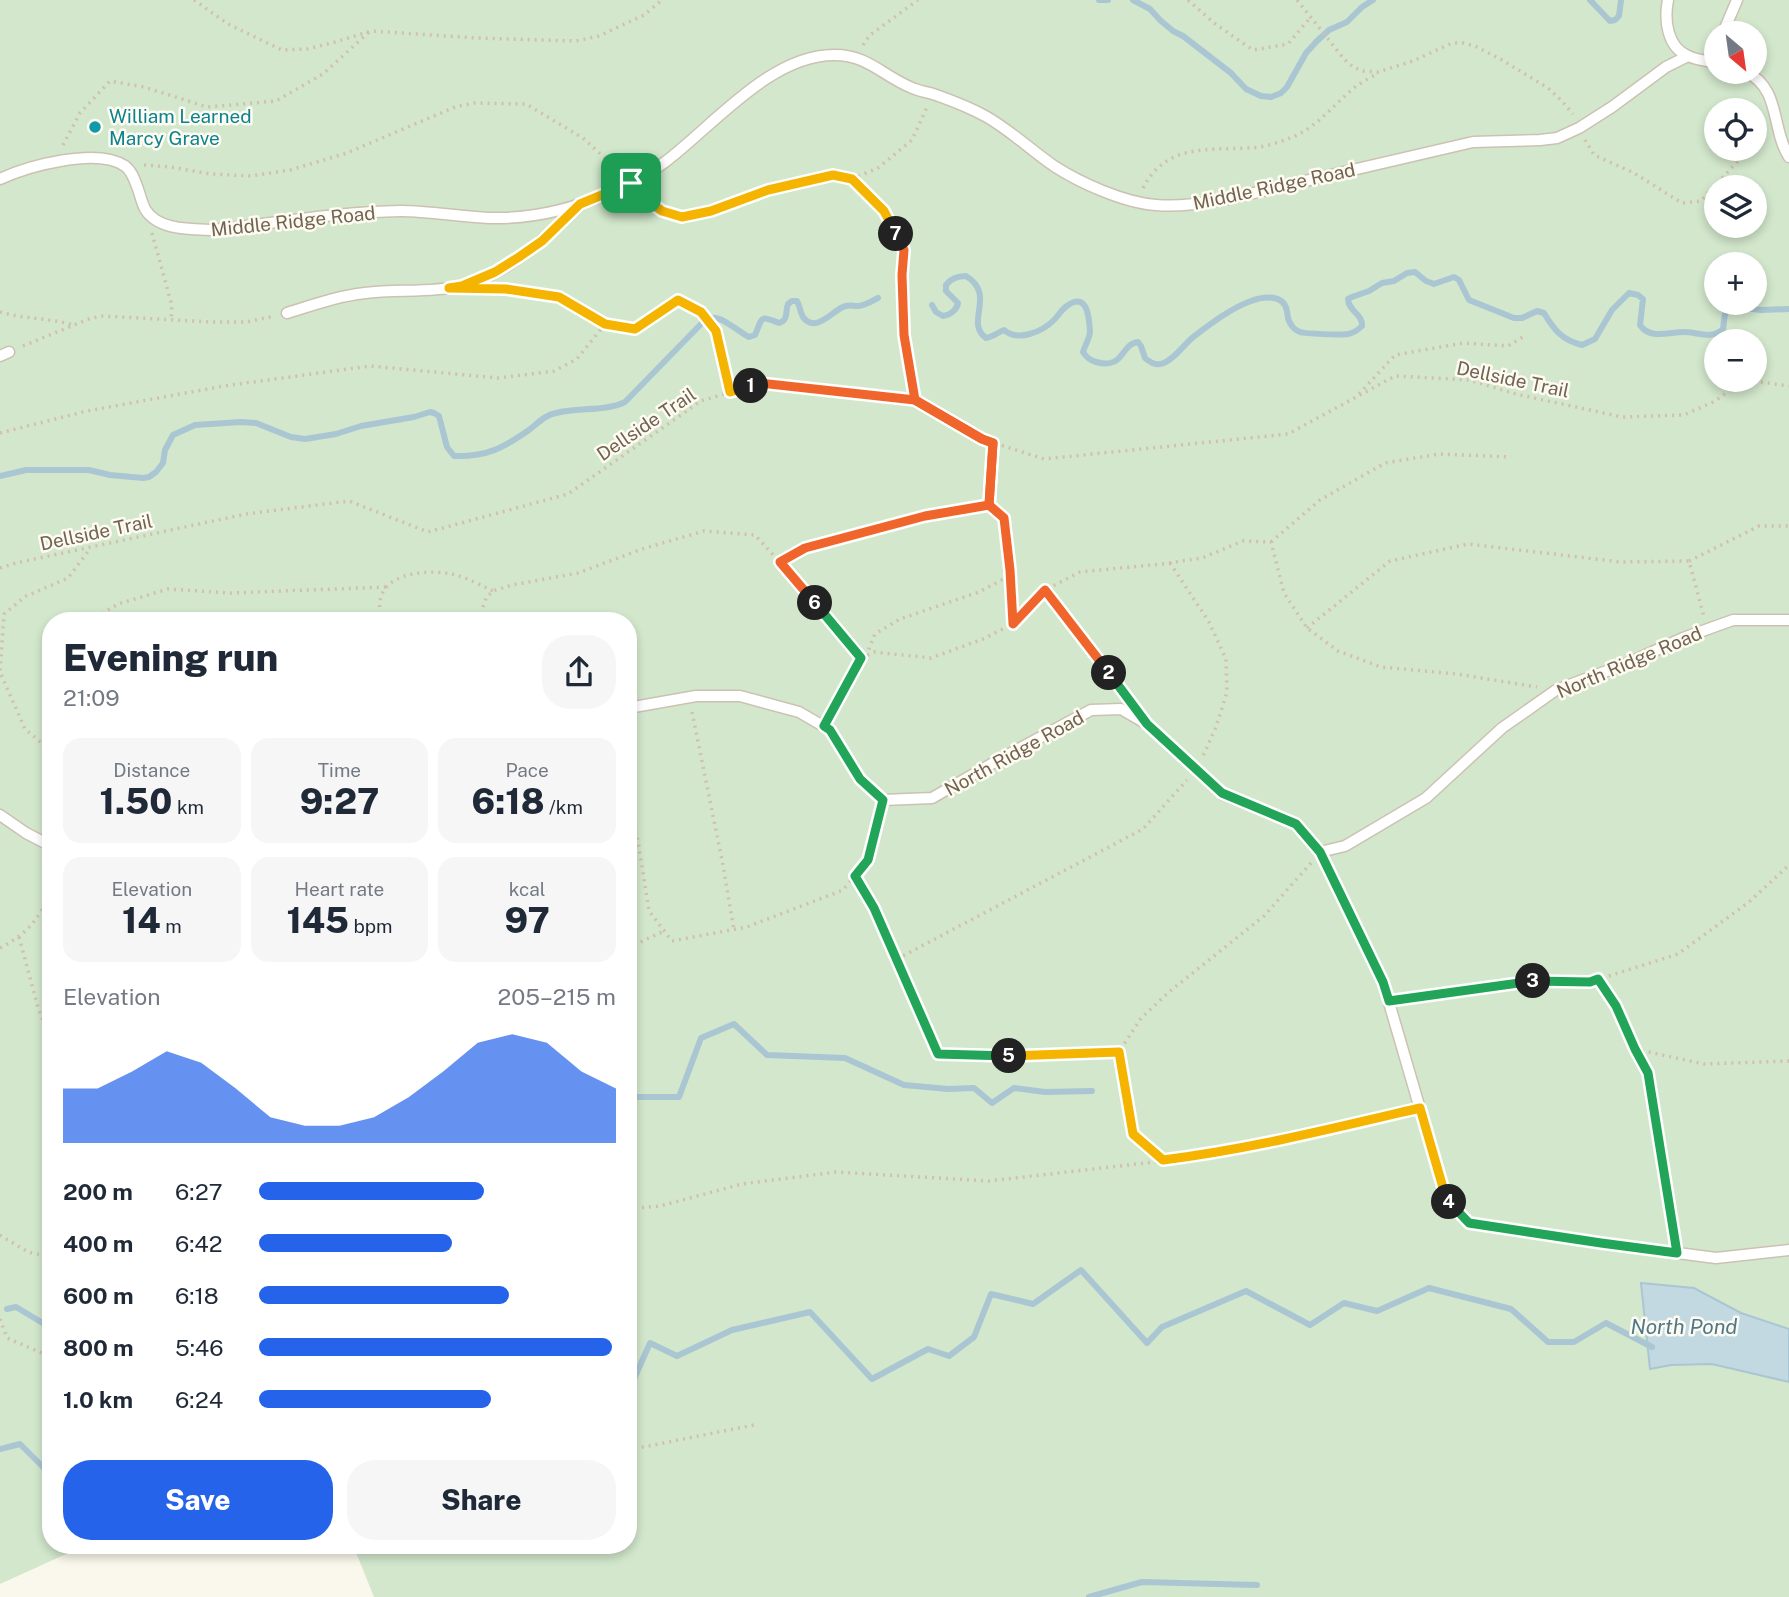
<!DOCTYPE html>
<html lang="en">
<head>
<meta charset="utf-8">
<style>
	:root { --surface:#fff; --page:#f6f6f7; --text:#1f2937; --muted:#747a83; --accent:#2563eb }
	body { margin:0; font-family:"Public Sans",sans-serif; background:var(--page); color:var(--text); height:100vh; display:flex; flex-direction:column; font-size:26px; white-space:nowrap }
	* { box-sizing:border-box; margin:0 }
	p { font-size:23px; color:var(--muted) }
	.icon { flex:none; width:38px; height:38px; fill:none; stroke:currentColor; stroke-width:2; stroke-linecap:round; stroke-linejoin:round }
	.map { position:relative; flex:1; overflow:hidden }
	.side { position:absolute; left:42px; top:612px; width:595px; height:942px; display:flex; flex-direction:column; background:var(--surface); border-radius:28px; box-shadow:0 4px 10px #0003 }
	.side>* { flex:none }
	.needle { width:46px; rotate:151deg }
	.buttons { position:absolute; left:1704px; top:21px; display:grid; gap:14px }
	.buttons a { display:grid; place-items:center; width:63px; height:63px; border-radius:50%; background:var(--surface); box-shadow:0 4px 10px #0003; font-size:35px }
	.pin { position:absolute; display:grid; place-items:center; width:60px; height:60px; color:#fff; margin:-30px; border-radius:14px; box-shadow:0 4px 10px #0006 }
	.km { position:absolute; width:35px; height:35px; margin:-18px; border-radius:50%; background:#222; color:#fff; font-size:19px; line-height:35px; text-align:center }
	.round { display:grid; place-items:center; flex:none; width:74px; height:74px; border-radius:28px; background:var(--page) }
	.head { display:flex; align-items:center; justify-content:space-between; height:119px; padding:0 21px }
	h1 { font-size:38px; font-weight:800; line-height:52px }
	.stats { display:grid; grid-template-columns:repeat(3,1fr); gap:10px; height:119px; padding:7px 21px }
	.stats div { display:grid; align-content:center; border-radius:18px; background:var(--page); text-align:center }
	.stats b { font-size:35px; font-weight:800 }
	.stats small { font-size:19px; font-weight:400 }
	.stats p { font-size:19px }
	.chart { height:196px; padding:14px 21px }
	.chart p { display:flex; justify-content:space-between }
	.chart svg { width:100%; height:126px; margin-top:7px; fill:var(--accent); opacity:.7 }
	.primary-button { display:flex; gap:14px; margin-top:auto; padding:14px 21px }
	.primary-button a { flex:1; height:80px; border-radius:28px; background:var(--accent); color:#fff; font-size:28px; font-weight:800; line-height:80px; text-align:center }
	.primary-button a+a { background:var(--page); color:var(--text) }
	ul { padding:0 21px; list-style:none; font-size:23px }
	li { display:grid; grid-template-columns:112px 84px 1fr; align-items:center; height:52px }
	li i { height:18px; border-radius:9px; background:var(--accent) }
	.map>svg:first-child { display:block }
	.green { fill:#d2e7cc; fill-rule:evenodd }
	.water { fill:#c2d9e2; stroke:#aac6d3; stroke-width:2 }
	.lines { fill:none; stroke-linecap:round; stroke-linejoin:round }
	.stream { stroke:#aac6d3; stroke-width:6 }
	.service-casing { stroke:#ccc2b3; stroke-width:13 }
	.path { stroke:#d2c0aa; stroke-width:3.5; stroke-dasharray:2 5; stroke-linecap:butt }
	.service { stroke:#fff; stroke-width:10 }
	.split-1-casing { stroke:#fff; stroke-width:14 }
	.split-2-casing { stroke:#fff; stroke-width:14 }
	.split-3-casing { stroke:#fff; stroke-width:14 }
	.split-4-casing { stroke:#fff; stroke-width:14 }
	.split-5-casing { stroke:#fff; stroke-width:14 }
	.split-6-casing { stroke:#fff; stroke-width:14 }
	.split-7-casing { stroke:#fff; stroke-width:14 }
	.split-8-casing { stroke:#fff; stroke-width:14 }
	.split-1 { stroke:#f5b400; stroke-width:9 }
	.split-2 { stroke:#f0652b; stroke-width:9 }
	.split-3 { stroke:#22a559; stroke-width:9 }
	.split-4 { stroke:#22a559; stroke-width:9 }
	.split-5 { stroke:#f5b400; stroke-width:9 }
	.split-6 { stroke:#22a559; stroke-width:9 }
	.split-7 { stroke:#f0652b; stroke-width:9 }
	.split-8 { stroke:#f5b400; stroke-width:9 }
	.culture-dot { fill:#0f9aa8; stroke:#fdfbf2; stroke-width:2.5 }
	.labels { text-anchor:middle; stroke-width:5; stroke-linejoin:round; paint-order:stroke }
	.culture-label { font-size:19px; fill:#0d838f; stroke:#fdfbf2; text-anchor:start }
	.street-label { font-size:19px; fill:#736351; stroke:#fdfbf2 }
	.water-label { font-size:21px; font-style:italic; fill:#51788a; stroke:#fdfbf2 }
</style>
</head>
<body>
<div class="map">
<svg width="1789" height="1597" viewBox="0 0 1789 1597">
	<rect width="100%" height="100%" fill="#faf7ec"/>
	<path class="green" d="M 0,0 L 1789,0 L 1789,1597 L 374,1597 L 353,1545 L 628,1545 L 628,621 L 51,621 L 51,1545 L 86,1545 L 0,1584 ZM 1717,33 L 1755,33 L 1755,72 L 1717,72 ZM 1717,110 L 1755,110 L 1755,149 L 1717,149 ZM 1717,187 L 1755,187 L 1755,226 L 1717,226 ZM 1717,264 L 1755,264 L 1755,303 L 1717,303 ZM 1717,341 L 1755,341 L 1755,380 L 1717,380 Z"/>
	<polygon class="water" points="1641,1283 1694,1288 1741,1313 1789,1329 1789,1382 1712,1364 1671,1365 1650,1369"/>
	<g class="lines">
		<g class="stream">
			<polyline points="1099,0 1108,0"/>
			<polyline points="1133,0 1150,9 1160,20 1173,31 1183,36 1231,73 1246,89 1261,96 1271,97 1281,93 1287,87 1306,53 1317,41 1329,30 1347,22 1362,7 1373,0"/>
			<polyline points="1590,0 1610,21 1615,20 1619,16 1621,0"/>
			<path d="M 932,305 L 936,312 L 943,316 C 950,315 957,310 958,303 L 946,291 L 946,285 C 951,278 957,276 966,276 C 997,295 964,322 986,338 C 993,337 998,332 1004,330 C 1018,342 1042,332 1054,320 C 1060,314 1064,305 1074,302 C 1089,298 1089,322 1090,331 C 1090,338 1085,345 1083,352 C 1086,357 1089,360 1096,362 C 1125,370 1120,344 1138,342 L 1141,346 L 1145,358 C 1151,363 1156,366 1164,363 C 1175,358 1183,346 1192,338 C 1209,325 1231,308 1251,301 C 1264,296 1284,294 1287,311 C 1288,317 1287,320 1292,326 C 1293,328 1297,331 1300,332 C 1306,334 1342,335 1348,334 C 1354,333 1358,330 1362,326 C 1363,314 1348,311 1348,299 L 1352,297 L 1369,291 L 1382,283 L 1394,281 L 1407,273 L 1415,272 L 1426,281 L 1434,284 L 1454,277 L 1459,280 L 1469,300 L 1514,318 L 1522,318 L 1537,311 L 1544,313 C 1554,330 1562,340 1582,345 L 1595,339 L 1612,310 L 1629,293 L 1638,295 L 1643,299 L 1640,325 C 1650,340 1669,332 1684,332 C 1698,332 1711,340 1723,329 L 1725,314 L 1729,309 L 1736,307 L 1761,310 L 1789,309"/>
			<path d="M 0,476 L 26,470 L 89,470 L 110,475 L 143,478 L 149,477 L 156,472 L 163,463 L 165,450 L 173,435 L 195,425 L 241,422 L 256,423 L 291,437 L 305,439 L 336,434 L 361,426 L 414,417 L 430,412 L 434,413 L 439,416 L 447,447 L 454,456 C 487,457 503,448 529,430 C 538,423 545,415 556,413 C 579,407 604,412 625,402 L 702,323 C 704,322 710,318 712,318 C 722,316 740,333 749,337 L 755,335 C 763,317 759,315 779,323 C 789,320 785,311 788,304 L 792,301 L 797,301 C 800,306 800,312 803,317 C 814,333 830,314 841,308 C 847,304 851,306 858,306 C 865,306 872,301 878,298"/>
			<polyline points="628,1097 679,1097 701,1038 734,1024 767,1055 845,1058 904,1085 948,1089 974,1088 992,1103 1014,1088 1045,1092 1092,1091"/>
			<polyline points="7,1309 16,1307 51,1328"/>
			<polyline points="628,1387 630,1388 650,1343 677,1356 732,1330 810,1312 872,1379 928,1349 949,1356 974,1337 991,1294 1033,1304 1081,1270 1147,1343 1162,1327 1246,1291 1310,1325 1344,1303 1377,1311 1429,1288 1511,1309 1548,1342 1574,1342 1606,1323 1652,1347"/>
			<polyline points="0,1449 20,1444 51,1475"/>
			<polyline points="1089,1597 1142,1582 1257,1585"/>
		</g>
		<g class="service-casing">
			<g id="service">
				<path d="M 1668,0 C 1664,20 1667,47 1688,56 C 1697,60 1707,61 1717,63"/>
				<polyline points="1723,33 1737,0"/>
				<polyline points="1711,62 1717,48"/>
				<path d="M 1746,72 C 1781,88 1771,129 1789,157"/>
				<path d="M 0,179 C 28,166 97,147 125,166 C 132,171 135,181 138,189 C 140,195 142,203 145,209 C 158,231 192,229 214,230 C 276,223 338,212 401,211 C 430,211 460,217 489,218 C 530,219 570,210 607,194 C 627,185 648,175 665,162 C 713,126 771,54 835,55 C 867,55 882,75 910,87 C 918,91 927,92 936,95 C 953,101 971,108 987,117 C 1011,131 1031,150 1054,166 C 1080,183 1125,203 1156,205 C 1180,207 1204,203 1228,199 L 1473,142 L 1540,140 L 1557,138 L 1579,128 L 1612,107 L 1666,67 L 1688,56"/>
				<path d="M 287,313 C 313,305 338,296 365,293 C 396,289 431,293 461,286 C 506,276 548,236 580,205"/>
				<polyline points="0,356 9,352"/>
				<polyline points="628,708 696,696 740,696 799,712 830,730 860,779 883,800 932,798 1002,758 1091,710 1121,709 1147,724 1222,794 1296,824 1320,852 1383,982 1446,1198 1469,1223 1495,1227 1601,1243 1716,1258 1789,1250"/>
				<polyline points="0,815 26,833 51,846"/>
				<polyline points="1320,852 1345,846 1426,798 1502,728 1556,690 1628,663 1683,638 1733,620 1789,620"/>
			</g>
		</g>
		<g class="path">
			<polyline points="194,0 228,24 282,50 307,49 332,43 371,31 477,38 576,41 599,36 644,15 662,0"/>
			<polyline points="1188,0 1214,23 1253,50 1288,44 1310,18"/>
			<polyline points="1297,0 1344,59 1353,67 1363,71 1378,72 1413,61 1452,43 1463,43 1475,46 1502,60 1548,88 1562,101 1573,114"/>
			<polyline points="863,45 870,35 918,0"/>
			<polyline points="1585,140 1594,155 1634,173 1682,203 1701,201 1749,149"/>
			<polyline points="1755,141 1768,140"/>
			<polyline points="63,145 80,113 110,81 144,87 207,107 276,101 323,74 369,32"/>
			<polyline points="144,165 170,167 211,174 251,176 290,170 347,153 455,107 475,103 526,104 583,138 621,173"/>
			<polyline points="853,179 884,211 904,250 902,275 904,335 915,400"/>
			<path d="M 1143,188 C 1166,144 1206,150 1248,148 C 1262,148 1277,143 1290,138 C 1318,128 1335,102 1358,85 C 1364,81 1371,77 1377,74"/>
			<polyline points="641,194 662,211 682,217 711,211 768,190 833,175 852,179 878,168 912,140 928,105"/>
			<polyline points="152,233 172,306 171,319"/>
			<polyline points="495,289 559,297 605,324 635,329 678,300 701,311 716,331 730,392"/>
			<path d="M 0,312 C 24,319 49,318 74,325"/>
			<polyline points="23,346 91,318 103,316 211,322 246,322 275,316"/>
			<polyline points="1747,380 1789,386"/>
			<polyline points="1359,394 1395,355 1463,343 1508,346 1526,335"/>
			<polyline points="0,433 87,411 224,386 370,366 498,378 554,371 577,359 605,324"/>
			<polyline points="989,505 993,443"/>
			<polyline points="1271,542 1320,500 1385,463 1439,454 1511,457"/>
			<polyline points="1689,561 1759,526 1789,526"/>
			<polyline points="780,562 805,548 925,515 989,505 1004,518 1010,571 1013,624"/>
			<polyline points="1170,563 1209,622 1226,659 1227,692 1216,727 1203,756"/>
			<polyline points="0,568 16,563 246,514 349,501 428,532 568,494 701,401 760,383 915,400 982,439 1044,459 1288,434 1395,376 1469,380 1516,394 1622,417 1684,415 1713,402 1746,380"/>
			<polyline points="1045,590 1125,694"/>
			<polyline points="90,621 118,604 168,589 230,593 387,587"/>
			<path d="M 381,621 C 380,612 378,603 382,594 C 392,571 432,570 452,574 C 466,577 480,585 493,591"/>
			<polyline points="482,621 483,607 486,598 493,591 512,585 578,573 642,549 704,531 755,535 785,568 861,658 830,715"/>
			<polyline points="1307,628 1390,561 1468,544 1621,562 1689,561 1704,617"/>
			<polyline points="866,656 875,634 900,619 979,592 1011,575"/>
			<polyline points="861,658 874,652 931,658 983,639 1013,624 1045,590 1080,572 1162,564 1202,558 1243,541 1271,542 1284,593 1307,628 1338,651 1381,667 1457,674 1537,687"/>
			<polyline points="692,712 722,860 734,930"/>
			<polyline points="51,751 25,729 0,672 4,614 26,596 68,578 90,549"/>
			<polyline points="628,804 638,841 649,911 672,941 747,927 843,890 868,860 880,813"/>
			<path d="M 1311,863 L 1264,916 L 1169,992 L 1141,1018 L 1119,1052 L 1133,1134 L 1163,1161 C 1246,1150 1326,1130 1408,1111"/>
			<polyline points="855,876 874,908 938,1053 995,1056 1119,1052"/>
			<polyline points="19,937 39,1011 51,1038"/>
			<path d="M 0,948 C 28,933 37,921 51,893"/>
			<polyline points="628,948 664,931"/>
			<polyline points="897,959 1143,829 1187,780"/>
			<polyline points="1598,980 1616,1006 1635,1049 1648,1073 1676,1241"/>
			<polyline points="1401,999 1532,981 1590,982 1678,954 1749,902 1789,865"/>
			<polyline points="1635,1049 1704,1064 1789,1061"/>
			<polyline points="628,1209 660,1206 742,1184 836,1172 989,1181 1163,1161"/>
			<polyline points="0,1235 28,1252 51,1257"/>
			<polyline points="0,1319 7,1338 51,1357"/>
			<polyline points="628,1450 754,1425"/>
		</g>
		<use href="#service" class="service"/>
	</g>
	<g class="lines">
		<g class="split-1-casing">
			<polyline id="split-1" points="631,183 580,204 542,241 519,257 495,272 462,286 449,288 506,289 559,297 605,324 635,329 678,300 701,312 716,331 730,392 751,386"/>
		</g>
		<g class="split-2-casing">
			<polyline id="split-2" points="751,386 760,383 915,400 982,439 993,443 989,505 1004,518 1010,570 1013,624 1045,590 1109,673"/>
		</g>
		<g class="split-3-casing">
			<polyline id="split-3" points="1109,673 1147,724 1222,793 1296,824 1320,852 1383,982 1389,1001 1533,981"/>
		</g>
		<g class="split-4-casing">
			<polyline id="split-4" points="1449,1202 1469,1223 1601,1243 1677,1253 1648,1073 1635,1049 1616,1006 1598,979 1590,982 1533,981"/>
		</g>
		<g class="split-5-casing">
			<path id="split-5" d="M 1009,1056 L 1119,1052 L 1133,1134 L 1163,1160 C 1250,1149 1335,1128 1420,1108 L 1446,1198 L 1449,1202"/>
		</g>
		<g class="split-6-casing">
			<polyline id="split-6" points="815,603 861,658 824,726 830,730 860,779 883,800 868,860 855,876 874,908 938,1054 1009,1056"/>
		</g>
		<g class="split-7-casing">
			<polyline id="split-7" points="815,603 780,562 805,548 925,516 989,505 993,443 982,439 915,400 904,335 902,275 904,250 896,234"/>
		</g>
		<g class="split-8-casing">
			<polyline id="split-8" points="631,183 647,200 662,211 682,217 711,211 768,190 833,175 852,179 884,211 896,234"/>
		</g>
		<use href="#split-1" class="split-1"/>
		<use href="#split-2" class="split-2"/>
		<use href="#split-3" class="split-3"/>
		<use href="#split-4" class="split-4"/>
		<use href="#split-5" class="split-5"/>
		<use href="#split-6" class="split-6"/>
		<use href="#split-7" class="split-7"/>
		<use href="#split-8" class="split-8"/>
	</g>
	<circle class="culture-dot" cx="95" cy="127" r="7"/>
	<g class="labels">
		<g class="culture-label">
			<text x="109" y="123">William Learned<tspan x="109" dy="22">Marcy Grave</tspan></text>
		</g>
		<g class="street-label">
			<text transform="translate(1274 186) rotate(-12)" y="7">Middle Ridge Road</text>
			<text transform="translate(293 221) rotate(-6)" y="7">Middle Ridge Road</text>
			<text transform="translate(1513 379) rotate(12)" y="7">Dellside Trail</text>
			<text transform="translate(646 424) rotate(-34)" y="7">Dellside Trail</text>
			<text transform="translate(96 532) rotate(-12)" y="7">Dellside Trail</text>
			<text transform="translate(1629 662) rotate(-23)" y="7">North Ridge Road</text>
			<text transform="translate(1014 753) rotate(-29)" y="7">North Ridge Road</text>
		</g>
		<g class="water-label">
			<text x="1684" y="1334">North Pond</text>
		</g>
	</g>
</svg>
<div class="buttons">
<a><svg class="needle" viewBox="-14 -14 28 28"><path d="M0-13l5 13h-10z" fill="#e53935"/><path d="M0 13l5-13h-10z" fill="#747a83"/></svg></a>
<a><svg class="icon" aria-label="locate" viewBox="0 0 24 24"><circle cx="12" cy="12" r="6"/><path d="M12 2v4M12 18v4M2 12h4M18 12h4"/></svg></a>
<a><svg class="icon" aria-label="layers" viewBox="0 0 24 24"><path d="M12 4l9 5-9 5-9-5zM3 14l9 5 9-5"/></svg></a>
<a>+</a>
<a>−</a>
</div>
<div class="pin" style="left:631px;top:183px;background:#1e9e55"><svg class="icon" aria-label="arrive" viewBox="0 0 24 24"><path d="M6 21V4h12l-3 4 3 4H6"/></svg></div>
<b class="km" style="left:751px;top:386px">1</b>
<b class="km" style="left:1109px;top:673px">2</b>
<b class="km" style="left:1533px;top:981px">3</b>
<b class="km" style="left:1449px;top:1202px">4</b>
<b class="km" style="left:1009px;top:1056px">5</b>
<b class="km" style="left:815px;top:603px">6</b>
<b class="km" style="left:896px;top:234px">7</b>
<section class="side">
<div class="head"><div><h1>Evening run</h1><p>21:09</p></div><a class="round"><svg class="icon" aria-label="share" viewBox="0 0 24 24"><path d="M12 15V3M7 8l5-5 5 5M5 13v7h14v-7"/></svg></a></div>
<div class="stats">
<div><p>Distance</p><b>1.50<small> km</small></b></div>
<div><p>Time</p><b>9:27</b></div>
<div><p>Pace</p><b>6:18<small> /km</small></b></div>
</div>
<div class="stats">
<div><p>Elevation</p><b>14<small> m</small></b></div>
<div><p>Heart rate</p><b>145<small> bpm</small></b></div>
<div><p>kcal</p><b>97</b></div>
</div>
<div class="chart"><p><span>Elevation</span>205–215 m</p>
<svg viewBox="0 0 160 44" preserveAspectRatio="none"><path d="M0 44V25L10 25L20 19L30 12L40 16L50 25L60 35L70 38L80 38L90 35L100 28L110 19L120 9L130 6L140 9L150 19L160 25V44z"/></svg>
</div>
<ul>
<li><b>200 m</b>6:27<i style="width:63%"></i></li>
<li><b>400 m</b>6:42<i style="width:54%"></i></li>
<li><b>600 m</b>6:18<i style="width:70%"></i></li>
<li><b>800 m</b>5:46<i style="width:99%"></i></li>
<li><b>1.0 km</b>6:24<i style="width:65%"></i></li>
</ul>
<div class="primary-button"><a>Save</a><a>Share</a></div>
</section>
</div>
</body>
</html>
